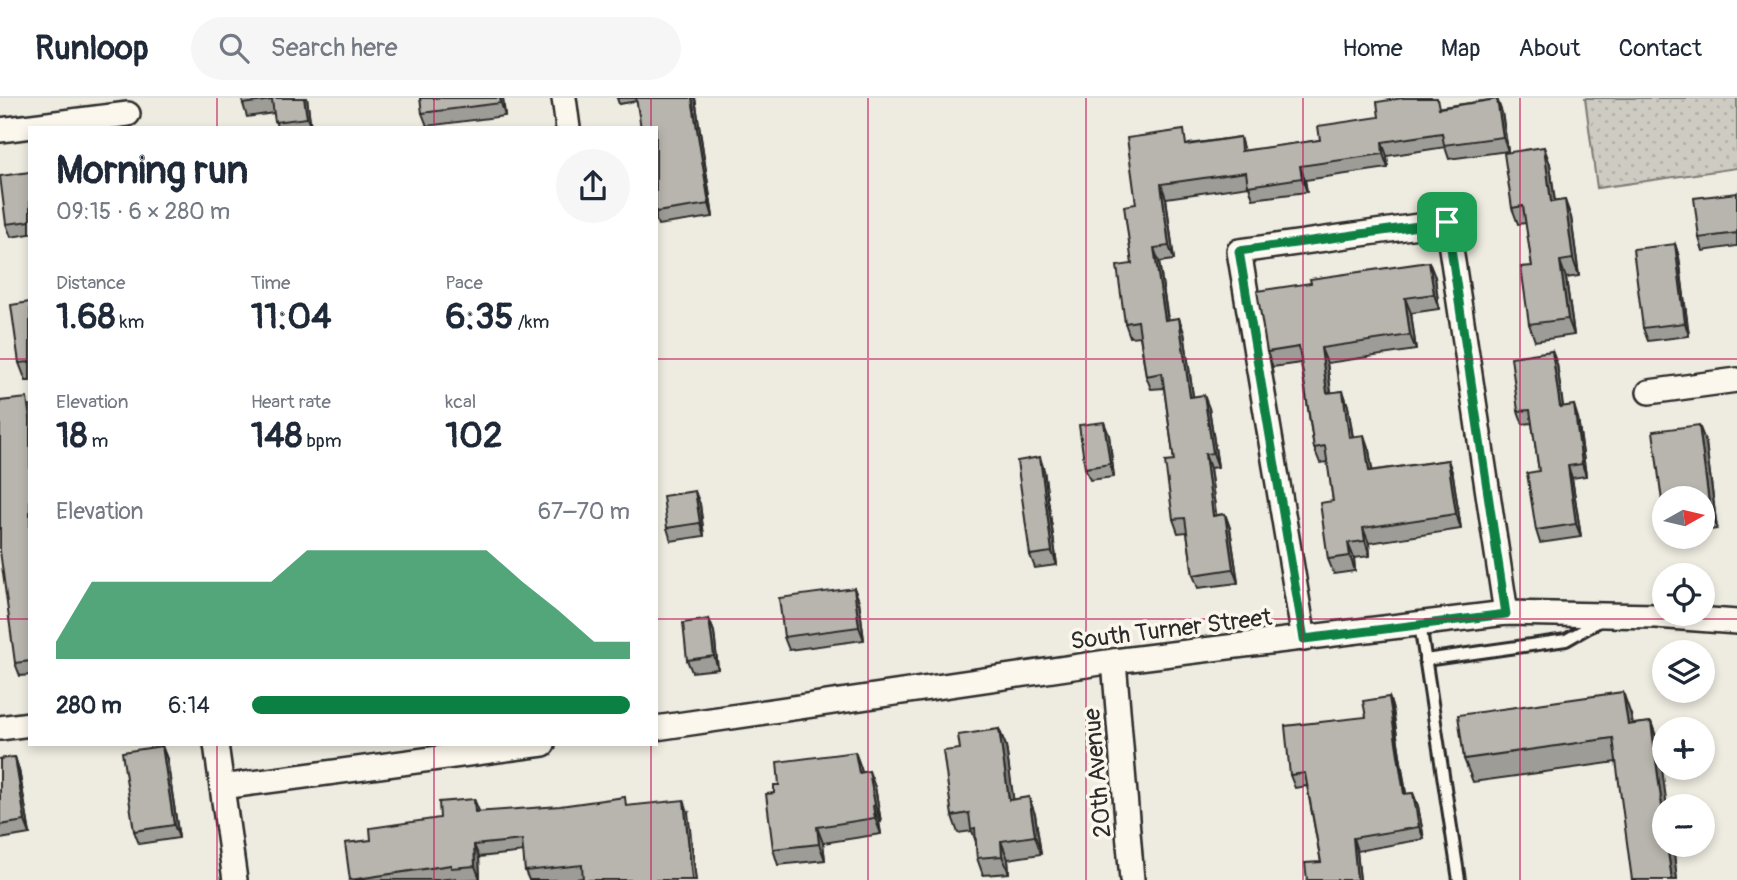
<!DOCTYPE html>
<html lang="en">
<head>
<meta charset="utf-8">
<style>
	:root { --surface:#fff; --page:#f6f6f7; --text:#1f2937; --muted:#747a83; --line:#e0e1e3; --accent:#0b8043 }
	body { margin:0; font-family:Pangolin,sans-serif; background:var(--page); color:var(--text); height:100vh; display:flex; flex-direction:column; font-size:26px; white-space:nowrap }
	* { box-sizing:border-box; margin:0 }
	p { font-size:23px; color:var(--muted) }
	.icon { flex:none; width:38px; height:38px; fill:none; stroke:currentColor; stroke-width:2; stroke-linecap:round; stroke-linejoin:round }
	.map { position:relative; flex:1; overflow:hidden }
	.details { position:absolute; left:28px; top:28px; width:630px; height:620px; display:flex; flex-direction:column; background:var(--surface); border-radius:0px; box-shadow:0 4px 10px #0003 }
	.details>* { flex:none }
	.needle { width:46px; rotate:82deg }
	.fabs { position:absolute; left:1652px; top:388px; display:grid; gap:14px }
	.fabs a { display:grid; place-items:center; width:63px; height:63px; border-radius:50%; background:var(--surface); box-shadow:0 4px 10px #0003; font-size:35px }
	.pin { position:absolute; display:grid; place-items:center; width:60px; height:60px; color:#fff; margin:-30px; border-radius:14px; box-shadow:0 4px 10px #0006 }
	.round { display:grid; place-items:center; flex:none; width:74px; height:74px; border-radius:37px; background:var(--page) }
	.overview { display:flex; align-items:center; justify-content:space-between; height:119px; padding:0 28px }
	h1 { font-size:38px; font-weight:700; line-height:52px }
	.figures { display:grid; grid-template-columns:repeat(3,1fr); gap:10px; height:119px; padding:7px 28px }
	.figures div { display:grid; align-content:center }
	.figures b { font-size:35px; font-weight:700 }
	.figures small { font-size:19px; font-weight:400 }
	.figures p { font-size:19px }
	.chart { height:196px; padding:14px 28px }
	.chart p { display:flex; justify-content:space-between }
	.chart svg { width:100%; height:126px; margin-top:7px; fill:var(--accent); opacity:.7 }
	ul { padding:0 28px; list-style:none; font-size:23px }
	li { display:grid; grid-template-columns:112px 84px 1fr; align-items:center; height:52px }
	li i { height:18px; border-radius:9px; background:var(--accent) }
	header { display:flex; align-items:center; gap:42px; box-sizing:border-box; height:98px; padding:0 35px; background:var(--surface); border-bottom:2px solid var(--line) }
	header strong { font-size:33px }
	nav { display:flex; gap:38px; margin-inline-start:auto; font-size:24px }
	.search { width:490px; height:63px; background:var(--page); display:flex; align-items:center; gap:18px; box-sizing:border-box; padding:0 24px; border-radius:38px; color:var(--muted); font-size:26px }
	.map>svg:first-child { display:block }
	.park { fill:url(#park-dots); stroke:#7c7b76; stroke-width:2 }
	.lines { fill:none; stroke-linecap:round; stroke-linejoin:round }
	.service-casing { stroke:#2b2b2b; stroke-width:16 }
	.minor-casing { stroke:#2b2b2b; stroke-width:28 }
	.service { stroke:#fbf7ec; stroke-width:10 }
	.minor { stroke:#fbf7ec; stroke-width:23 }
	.wall { fill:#9e9c96; stroke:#2b2b2b; stroke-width:2 }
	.shaded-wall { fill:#817f7a; stroke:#2b2b2b; stroke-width:2 }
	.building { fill:#b8b5ae; stroke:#2b2b2b; stroke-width:2 }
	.route-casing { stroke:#fff; stroke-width:14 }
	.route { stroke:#0b8043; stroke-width:9 }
	.grid { fill:none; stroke:#c2185b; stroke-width:2; stroke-opacity:0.55 }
	.labels { text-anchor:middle; stroke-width:7; stroke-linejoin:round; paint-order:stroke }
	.street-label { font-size:24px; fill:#2b2b2b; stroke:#fbf7ec }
</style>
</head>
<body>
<header>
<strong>Runloop</strong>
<div class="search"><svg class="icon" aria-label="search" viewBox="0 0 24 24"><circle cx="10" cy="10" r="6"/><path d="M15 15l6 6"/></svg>Search here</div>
<nav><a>Home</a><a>Map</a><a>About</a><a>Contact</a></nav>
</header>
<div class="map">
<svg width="1737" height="782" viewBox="0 0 1737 782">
	<defs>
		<pattern id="park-dots" width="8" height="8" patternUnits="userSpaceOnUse" patternTransform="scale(1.75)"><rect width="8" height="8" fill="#cecbc2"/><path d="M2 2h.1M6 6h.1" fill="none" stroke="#b1aea7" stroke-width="1.8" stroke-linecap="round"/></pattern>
	</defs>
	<rect width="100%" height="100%" fill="#eeebe0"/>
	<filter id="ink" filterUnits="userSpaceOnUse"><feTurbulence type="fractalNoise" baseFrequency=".0143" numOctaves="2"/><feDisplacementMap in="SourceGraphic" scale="14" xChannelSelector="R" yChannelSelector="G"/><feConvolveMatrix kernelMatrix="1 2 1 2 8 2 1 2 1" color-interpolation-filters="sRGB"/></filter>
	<g filter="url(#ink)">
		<polygon class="park" points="1585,0 1737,0 1737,70 1597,90"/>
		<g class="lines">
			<g class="service-casing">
				<g id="service">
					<polyline points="1420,526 1459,782"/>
					<polyline points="1425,562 1566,542 1601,522"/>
				</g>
			</g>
			<g class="minor-casing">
				<g id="minor">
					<polyline points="564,0 568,30"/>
					<polyline points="0,32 128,16"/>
					<polyline points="1649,294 1737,282"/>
					<polyline points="1304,541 1239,153 1447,124 1506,515"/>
					<polyline points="1114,563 1132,782"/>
					<polyline points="0,630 30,626"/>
					<polyline points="656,630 1114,563 1506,515 1656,518 1737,524"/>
					<polyline points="216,646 235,782"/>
					<polyline points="222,689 543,646"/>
				</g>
			</g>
			<use href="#service" class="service"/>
			<use href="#minor" class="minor"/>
		</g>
		<g class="wall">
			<polygon points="242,0 307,0 311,30 277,30 274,15 247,19 243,6"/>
			<polygon points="503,0 505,18 427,28 422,15"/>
			<polygon points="617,0 695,0 713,119 658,127 656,122 656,30 637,3 619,6"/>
			<polygon points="1497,1 1502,15 1508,53 1449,61 1445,49 1387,58 1388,70 1305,82 1307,94 1253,101 1249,88 1166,100 1174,162 1159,164 1168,221 1184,234 1193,298 1209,310 1218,369 1210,370 1216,417 1225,416 1230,430 1238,485 1198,490 1193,477 1187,434 1178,435 1173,421 1174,363 1164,290 1151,291 1146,278 1140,238 1130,239 1125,225 1132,166 1136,106 1189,46 1240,39 1244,53 1320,42 1442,9"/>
			<polygon points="1550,66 1555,104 1571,119 1579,178 1566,180 1574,237 1535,243 1529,226 1532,168 1526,125 1518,126 1512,110"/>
			<polygon points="30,74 30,136 11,139 6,126"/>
			<polygon points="1737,95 1737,148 1703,153 1699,140"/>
			<polygon points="1675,146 1679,159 1689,238 1648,243 1643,230"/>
			<polygon points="1435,179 1439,211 1411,215 1416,252 1327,265 1331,295 1343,293 1348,308 1353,339 1369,352 1372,373 1448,362 1453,377 1461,431 1369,445 1370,458 1354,460 1355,473 1334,476 1328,461 1333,403 1328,364 1320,365 1314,350 1301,265 1273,269 1267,254"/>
			<polygon points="30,204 30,283 26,283 19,265"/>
			<polygon points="1552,253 1557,266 1563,309 1578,320 1586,378 1572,380 1581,439 1540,445 1536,432 1539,373 1532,325 1523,326 1518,313"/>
			<polygon points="30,307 30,577 20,578 15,565"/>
			<polygon points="1109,337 1114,379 1090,382 1085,370"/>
			<polygon points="1706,345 1717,431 1703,433 1703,401"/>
			<polygon points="1044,372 1057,467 1035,470 1030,457"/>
			<polygon points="700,406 704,438 671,443 667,430"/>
			<polygon points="854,490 859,503 864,542 789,552 784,539"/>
			<polygon points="709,521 714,534 718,571 692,574 687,562"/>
			<polygon points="1389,599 1393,612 1406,696 1413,695 1418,708 1424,741 1357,753 1360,782 1307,782 1321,764 1307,688 1295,690 1290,677 1366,619"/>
			<polygon points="1631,617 1633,626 1651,624 1659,647 1664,747 1673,747 1677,782 1616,664 1473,684 1464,661"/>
			<polygon points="999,631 1006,648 1013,701 1035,716 1041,756 1008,761 1009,775 983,777 977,760 976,744 972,733 958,735 952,718 960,651"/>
			<polygon points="162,648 167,661 179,740 139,746 134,733"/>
			<polygon points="855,654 862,674 875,689 881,724 879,724 881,736 823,745 825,762 778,767 773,751 779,687"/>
			<polygon points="15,659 19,672 30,736 0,741 0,661"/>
			<polygon points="628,708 688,714 583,780 565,782 529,782 525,773 524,754 479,759 480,781 456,782 455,780 438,782 350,782 371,742 479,714"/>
		</g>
		<g class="shaded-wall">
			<polygon points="304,0 307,0 311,30 307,20"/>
			<polygon points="500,0 503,0 505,18 501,5"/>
			<polygon points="692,0 695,0 713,119 709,106"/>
			<polygon points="1497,1 1502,15 1508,53 1503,39"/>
			<polygon points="1382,44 1387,58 1388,70 1383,56"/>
			<polygon points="1544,49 1550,66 1557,121 1551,104"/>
			<polygon points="1300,68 1305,82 1307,94 1302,80"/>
			<polygon points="1161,86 1166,100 1174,162 1169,148"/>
			<polygon points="1565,102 1571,119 1579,178 1573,161"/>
			<polygon points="1675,146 1679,159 1689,238 1685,225"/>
			<polygon points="1154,150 1159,164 1170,236 1165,222"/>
			<polygon points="1560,163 1566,180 1574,237 1568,221"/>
			<polygon points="1429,164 1435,179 1439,211 1434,196"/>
			<polygon points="1405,200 1411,215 1416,252 1410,237"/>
			<polygon points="1179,220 1184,234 1195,312 1190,299"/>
			<polygon points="1321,250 1327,265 1333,310 1327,295"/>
			<polygon points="1552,253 1557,266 1565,322 1560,309"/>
			<polygon points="1343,293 1348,308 1355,354 1349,339"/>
			<polygon points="1204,297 1209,310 1218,369 1213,355"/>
			<polygon points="1574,307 1578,320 1586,378 1582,366"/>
			<polygon points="1104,324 1109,337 1114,379 1110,366"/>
			<polygon points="1699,327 1706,345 1717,431 1710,413"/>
			<polygon points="1364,337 1369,352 1375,388 1369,373"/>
			<polygon points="1205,356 1210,370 1218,431 1213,418"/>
			<polygon points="1040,359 1044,372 1057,467 1052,454"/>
			<polygon points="1448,362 1453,377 1461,431 1456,416"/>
			<polygon points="1568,368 1572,380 1581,439 1576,426"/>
			<polygon points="695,393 700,406 704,438 700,425"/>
			<polygon points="1225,416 1230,430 1238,485 1233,471"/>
			<polygon points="1363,430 1369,445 1370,458 1365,443"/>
			<polygon points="1348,445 1354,460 1355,473 1350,458"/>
			<polygon points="854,490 859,503 864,542 859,529"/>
			<polygon points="709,521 714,534 718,571 714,558"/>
			<polygon points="1623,594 1631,617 1636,650 1628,627"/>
			<polygon points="1389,599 1393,612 1408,709 1404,696"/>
			<polygon points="1651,624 1659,647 1667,709 1664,709 1664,724"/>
			<polygon points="999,631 1006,648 1016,719 1009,702"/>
			<polygon points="162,648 167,661 179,740 174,727"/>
			<polygon points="855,654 861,670 865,691 859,675"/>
			<polygon points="15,659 19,672 30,736 25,723"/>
			<polygon points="869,673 875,689 881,724 875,707"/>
			<polygon points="1413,695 1418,708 1424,741 1419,729"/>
			<polygon points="1029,699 1035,716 1041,756 1035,738"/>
			<polygon points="474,701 479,713 475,714"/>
			<polygon points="684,702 688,714 696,782 692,782"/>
			<polygon points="873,708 879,724 881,736 875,720"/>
			<polygon points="817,729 823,745 825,762 819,746"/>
			<polygon points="1353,740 1357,753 1360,782 1357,782"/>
			<polygon points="1001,743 1008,761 1009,775 1002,758"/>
			<polygon points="474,747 479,759 480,781 475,768"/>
			<polygon points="1667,747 1673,747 1677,782 1672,782"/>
		</g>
		<g class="building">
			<polygon points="242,0 304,0 307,20 275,24 272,2 243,6"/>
			<polygon points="420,0 500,0 501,5 422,15"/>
			<polygon points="636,0 692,0 709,106 656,114 656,30 641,30"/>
			<polygon points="1403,0 1437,0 1439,10 1497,1 1503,39 1444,47 1442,35 1382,44 1383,56 1300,68 1302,80 1248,88 1246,74 1161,86 1169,148 1154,150 1165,222 1179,220 1190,299 1204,297 1213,355 1205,356 1213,418 1225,416 1233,471 1193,477 1185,420 1173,421 1165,364 1174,363 1162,275 1146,278 1138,223 1125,225 1117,168 1132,166 1124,108 1136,106 1127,40 1184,32 1186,47 1240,39 1241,53 1320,42 1318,28 1379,19 1377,4"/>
			<polygon points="1544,49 1551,104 1565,102 1573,161 1560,163 1568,221 1529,226 1521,169 1532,168 1523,108 1512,110 1504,55"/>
			<polygon points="30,74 30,123 6,126 0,78"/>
			<polygon points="1737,95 1737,135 1699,140 1694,100"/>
			<polygon points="1675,146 1685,225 1643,230 1633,151"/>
			<polygon points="1429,164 1434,196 1405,200 1410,237 1321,250 1327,295 1343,293 1349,339 1364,337 1369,373 1448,362 1456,416 1363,430 1365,443 1348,445 1350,458 1328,461 1320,405 1333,403 1325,348 1314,350 1299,249 1267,254 1257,193 1311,185 1310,181"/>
			<polygon points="30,204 30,264 19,265 11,207"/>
			<polygon points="1552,253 1560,309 1574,307 1582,366 1568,368 1576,426 1536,432 1527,375 1539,373 1530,312 1518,313 1511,259"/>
			<polygon points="27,300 30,321 30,563 15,565 0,453 0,303"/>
			<polygon points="1104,324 1110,366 1085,370 1079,327"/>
			<polygon points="1699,327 1710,413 1703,414 1703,401 1664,401 1664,419 1653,333"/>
			<polygon points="1040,359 1052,454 1030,457 1017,363"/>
			<polygon points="695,393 700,425 667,430 663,398"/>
			<polygon points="854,490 859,529 784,539 779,500"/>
			<polygon points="709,521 714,558 687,562 683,525"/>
			<polygon points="1623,594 1628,627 1651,624 1664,724 1664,747 1667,747 1672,782 1632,782 1613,640 1464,661 1458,617"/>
			<polygon points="1389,599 1404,696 1413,695 1419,729 1353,740 1357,782 1307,782 1305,765 1321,764 1305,675 1290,677 1285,628 1366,619 1363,603"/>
			<polygon points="999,631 1009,702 1029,699 1035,738 1001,743 1002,758 977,760 975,730 971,731 969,715 952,718 943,653 960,651 958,637"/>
			<polygon points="162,648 174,727 134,733 122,654"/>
			<polygon points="855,654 859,675 869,673 875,707 873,708 875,720 817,729 819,746 773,751 766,696 774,695 774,687 779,687 777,664"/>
			<polygon points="15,659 25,723 0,727 0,661"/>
			<polygon points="625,699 626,708 684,702 692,782 583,782 582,767 525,773 522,742 474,747 475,768 451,770 451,767 350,782 345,745 371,742 370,730 440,720 439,704 474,701 475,714 560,708"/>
		</g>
	</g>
	<g class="lines" filter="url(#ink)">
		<g class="route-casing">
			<polygon id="route" points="1447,124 1506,516 1304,541 1239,153"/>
		</g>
		<use href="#route" class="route"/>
	</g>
	<path class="grid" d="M 217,0 L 217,30M 434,0 L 434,30M 651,0 L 651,30M 868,0 L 868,782M 1086,0 L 1086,782M 1303,0 L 1303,782M 1520,0 L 1520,782M 0,261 L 30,261M 656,261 L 1737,261M 0,521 L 30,521M 656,521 L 1737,521M 217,646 L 217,782M 434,646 L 434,782M 651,646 L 651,782"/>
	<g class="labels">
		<g class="street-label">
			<text transform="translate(1171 531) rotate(-7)" y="8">South Turner Street</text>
			<text transform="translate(1097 675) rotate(-95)" y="8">20th Avenue</text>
		</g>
	</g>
</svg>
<div class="fabs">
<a><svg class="needle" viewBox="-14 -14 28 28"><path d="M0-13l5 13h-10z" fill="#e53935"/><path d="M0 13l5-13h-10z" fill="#747a83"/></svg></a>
<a><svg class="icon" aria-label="locate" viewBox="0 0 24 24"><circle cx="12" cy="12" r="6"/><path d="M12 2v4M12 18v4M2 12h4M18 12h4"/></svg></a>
<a><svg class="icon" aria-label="layers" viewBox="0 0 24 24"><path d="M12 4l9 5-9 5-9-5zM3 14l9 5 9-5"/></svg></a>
<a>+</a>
<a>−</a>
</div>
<div class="pin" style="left:1447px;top:124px;background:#1e9e55"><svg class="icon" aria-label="arrive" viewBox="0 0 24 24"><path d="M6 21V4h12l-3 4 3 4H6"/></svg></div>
<section class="details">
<div class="overview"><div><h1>Morning run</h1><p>09:15 · 6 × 280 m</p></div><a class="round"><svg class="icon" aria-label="share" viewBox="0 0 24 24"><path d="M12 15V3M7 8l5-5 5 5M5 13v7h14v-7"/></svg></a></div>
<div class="figures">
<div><p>Distance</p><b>1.68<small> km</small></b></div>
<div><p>Time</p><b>11:04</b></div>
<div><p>Pace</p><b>6:35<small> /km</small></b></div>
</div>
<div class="figures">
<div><p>Elevation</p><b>18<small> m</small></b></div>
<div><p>Heart rate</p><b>148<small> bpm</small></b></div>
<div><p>kcal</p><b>102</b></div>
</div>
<div class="chart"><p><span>Elevation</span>67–70 m</p>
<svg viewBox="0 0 160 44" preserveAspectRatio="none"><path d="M0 44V38L10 17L20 17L30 17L40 17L50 17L60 17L70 6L80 6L90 6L100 6L110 6L120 6L130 17L140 27L150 38L160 38V44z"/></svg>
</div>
<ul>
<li><b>280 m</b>6:14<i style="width:100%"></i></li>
</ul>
</section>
</div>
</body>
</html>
